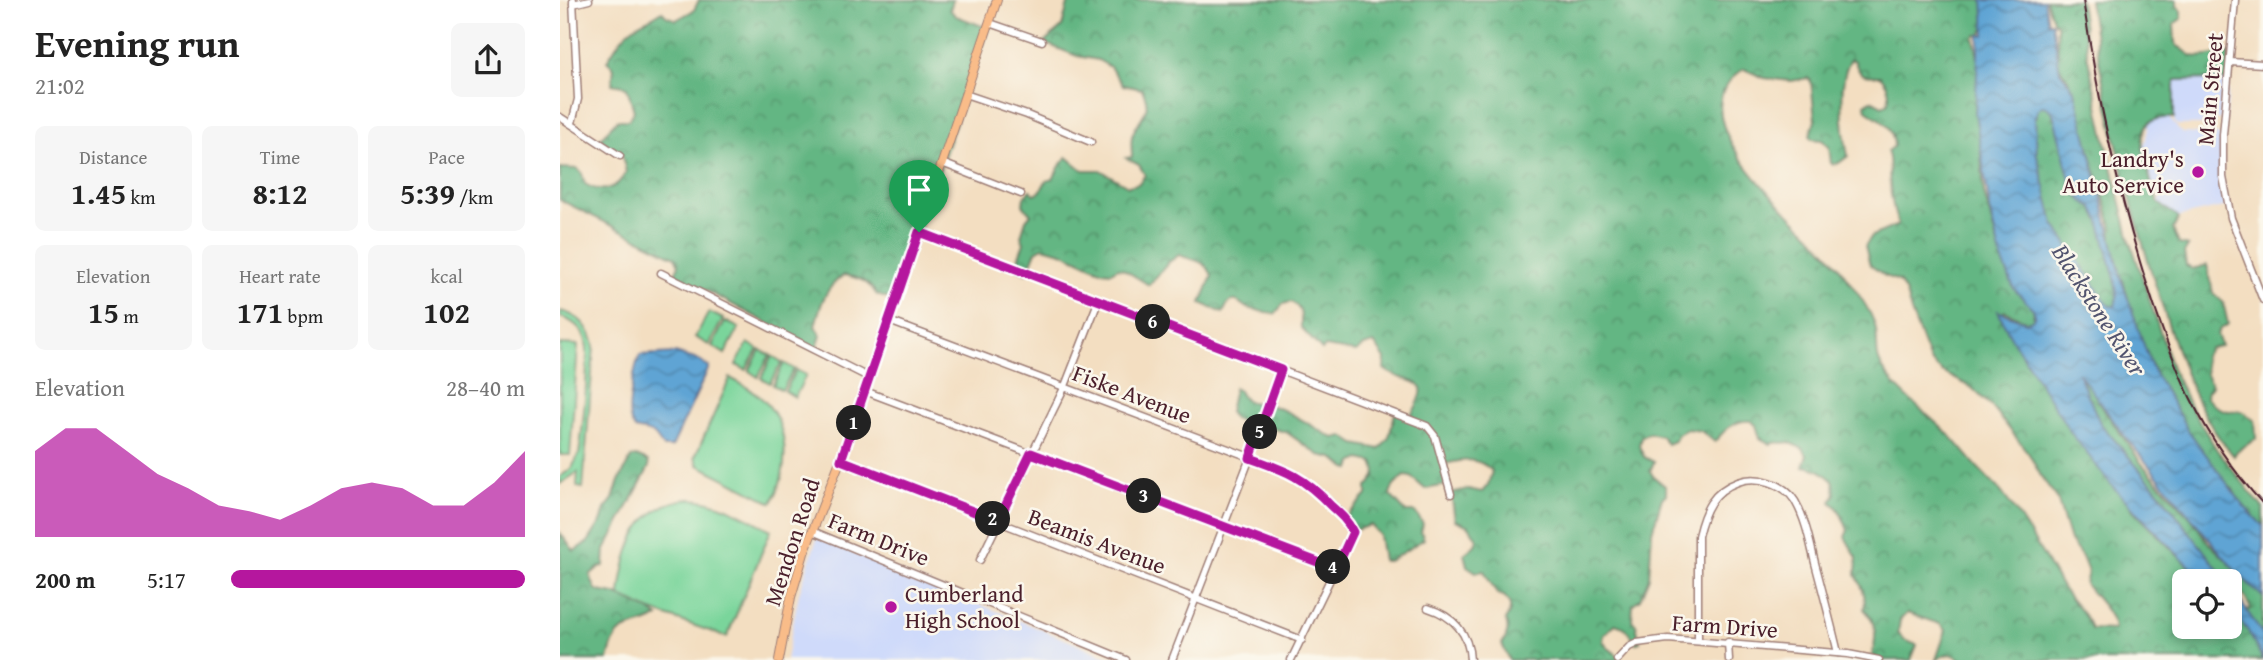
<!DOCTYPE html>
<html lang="en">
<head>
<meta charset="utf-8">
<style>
	:root { --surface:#fff; --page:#f6f6f6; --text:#222; --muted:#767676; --accent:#b5179e }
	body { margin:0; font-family:"Gentium Book Plus",serif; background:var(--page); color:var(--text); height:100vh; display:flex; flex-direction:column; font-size:26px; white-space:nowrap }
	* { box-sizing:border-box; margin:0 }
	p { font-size:23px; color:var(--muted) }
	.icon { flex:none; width:38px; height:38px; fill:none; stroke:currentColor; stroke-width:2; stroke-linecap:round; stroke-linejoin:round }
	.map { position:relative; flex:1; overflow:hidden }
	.side { display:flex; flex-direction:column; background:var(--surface); width:560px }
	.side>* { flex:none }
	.tools { position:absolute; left:1612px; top:569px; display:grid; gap:14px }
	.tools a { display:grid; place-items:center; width:70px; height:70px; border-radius:10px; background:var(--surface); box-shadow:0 4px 10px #0003; font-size:35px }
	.pin { position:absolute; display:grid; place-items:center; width:60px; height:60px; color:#fff; margin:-72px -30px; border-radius:50% 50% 50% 0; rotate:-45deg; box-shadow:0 0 7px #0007 }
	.pin .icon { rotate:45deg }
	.km { position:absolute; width:35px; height:35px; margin:-18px; border-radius:50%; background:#222; color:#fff; font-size:19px; line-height:35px; text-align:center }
	.round { display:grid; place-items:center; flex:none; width:74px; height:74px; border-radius:10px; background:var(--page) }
	.overview { display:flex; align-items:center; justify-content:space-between; height:119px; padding:0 35px }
	h1 { font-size:38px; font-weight:700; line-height:52px }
	.stats { display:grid; grid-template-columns:repeat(3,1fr); gap:10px; height:119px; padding:7px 35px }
	.stats div { display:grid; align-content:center; border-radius:10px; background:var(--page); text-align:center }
	.stats b { font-size:30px; font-weight:700 }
	.stats small { font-size:19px; font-weight:400 }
	.stats p { font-size:19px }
	.chart { height:196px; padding:14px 35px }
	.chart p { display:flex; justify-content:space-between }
	.chart svg { width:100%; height:126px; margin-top:7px; fill:var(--accent); opacity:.7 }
	ul { padding:0 35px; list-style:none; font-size:23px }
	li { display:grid; grid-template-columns:112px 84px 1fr; align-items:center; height:52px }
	li i { height:18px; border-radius:9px; background:var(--accent) }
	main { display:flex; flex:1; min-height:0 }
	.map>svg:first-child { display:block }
	.built { fill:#cfdafa }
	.forest { fill:url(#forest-crowns); stroke:#566a57; stroke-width:2; fill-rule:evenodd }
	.garden { fill:#7ad59b; stroke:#627a63; stroke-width:2 }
	.water { fill:url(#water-waves); stroke:#546280; stroke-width:2; fill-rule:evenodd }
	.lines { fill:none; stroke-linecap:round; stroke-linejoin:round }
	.minor-casing { stroke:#9e7e76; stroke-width:9 }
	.major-casing { stroke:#9e7e76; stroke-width:10 }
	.minor { stroke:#fff; stroke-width:6 }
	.major { stroke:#f9bc89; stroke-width:8 }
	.rail { stroke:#4a1f2b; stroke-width:2 }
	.route-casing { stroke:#fff; stroke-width:14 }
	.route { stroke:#b5179e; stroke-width:9 }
	.poi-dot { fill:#b5179e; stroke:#fbf7ec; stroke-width:2.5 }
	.labels { text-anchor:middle; stroke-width:5; stroke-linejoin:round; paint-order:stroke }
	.street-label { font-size:23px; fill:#4a1f2b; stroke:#fbf7ec }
	.poi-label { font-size:23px; fill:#4a1f2b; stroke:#fbf7ec; text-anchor:end }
	.water-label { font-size:24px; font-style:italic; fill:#52546f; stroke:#fbf7ec }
</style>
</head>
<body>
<main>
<section class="side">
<div class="overview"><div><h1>Evening run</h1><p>21:02</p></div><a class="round"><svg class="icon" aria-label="share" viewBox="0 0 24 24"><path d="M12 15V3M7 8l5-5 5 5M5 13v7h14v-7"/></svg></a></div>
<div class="stats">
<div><p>Distance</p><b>1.45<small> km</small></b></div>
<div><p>Time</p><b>8:12</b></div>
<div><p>Pace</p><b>5:39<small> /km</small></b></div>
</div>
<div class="stats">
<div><p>Elevation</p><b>15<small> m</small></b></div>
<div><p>Heart rate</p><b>171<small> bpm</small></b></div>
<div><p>kcal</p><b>102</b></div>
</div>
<div class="chart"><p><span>Elevation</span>28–40 m</p>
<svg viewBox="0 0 160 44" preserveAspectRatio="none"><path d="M0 44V14L10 6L20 6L30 14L40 22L50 27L60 33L70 35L80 38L90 33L100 27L110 25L120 27L130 33L140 33L150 25L160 14V44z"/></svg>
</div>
<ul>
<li><b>200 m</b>5:17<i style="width:100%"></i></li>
</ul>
</section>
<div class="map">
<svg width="1703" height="660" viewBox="0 0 1703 660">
	<defs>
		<pattern id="forest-crowns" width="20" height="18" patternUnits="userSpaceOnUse" patternTransform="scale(1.75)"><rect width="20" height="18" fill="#63b683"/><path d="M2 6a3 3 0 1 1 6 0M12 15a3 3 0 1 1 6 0" fill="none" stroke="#54936b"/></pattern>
		<pattern id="water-waves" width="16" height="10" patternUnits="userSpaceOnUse" patternTransform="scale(1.75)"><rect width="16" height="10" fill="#5ea4d4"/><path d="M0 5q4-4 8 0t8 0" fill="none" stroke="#5085ac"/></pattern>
	</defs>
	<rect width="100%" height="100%" fill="#fbf7ec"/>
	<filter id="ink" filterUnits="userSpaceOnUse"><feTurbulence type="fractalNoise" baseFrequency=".0143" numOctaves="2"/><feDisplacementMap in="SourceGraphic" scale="14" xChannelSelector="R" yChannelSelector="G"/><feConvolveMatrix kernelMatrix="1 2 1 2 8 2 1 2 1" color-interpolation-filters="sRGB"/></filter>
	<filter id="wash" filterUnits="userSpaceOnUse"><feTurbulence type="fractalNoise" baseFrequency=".00686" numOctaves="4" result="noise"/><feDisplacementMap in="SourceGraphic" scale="28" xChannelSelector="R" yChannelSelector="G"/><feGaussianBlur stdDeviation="1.57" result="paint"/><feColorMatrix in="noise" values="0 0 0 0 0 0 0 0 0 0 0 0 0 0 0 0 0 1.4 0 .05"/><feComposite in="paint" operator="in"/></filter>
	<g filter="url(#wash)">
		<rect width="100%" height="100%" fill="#f3dec1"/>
		<g class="built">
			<polygon points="1654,79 1669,81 1666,121 1647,117 1643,119 1642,125 1617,125 1614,121 1614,85 1616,80"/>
			<polygon points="1603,111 1622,133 1663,135 1663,177 1668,206 1607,219 1600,203 1600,192 1594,189 1584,148 1590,119"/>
			<polygon points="257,538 463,622 556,660 226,660 239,593"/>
		</g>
		<g class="forest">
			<path d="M 139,0 L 393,0 L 390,10 L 396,16 L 428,28 L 335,301 L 317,295 C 308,281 300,278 284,275 C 265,287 260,306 255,326 L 261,336 L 256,349 L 115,274 L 119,265 L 115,257 L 0,200 L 0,168 L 18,169 L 22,174 L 25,184 C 42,194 57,190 66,172 L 62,155 L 40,139 L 57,120 L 69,120 L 74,111 L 67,87 L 52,84 L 54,68 L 47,61 C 55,48 63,33 77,25 C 86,20 93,18 102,11 L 106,16 L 116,20 L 134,10 Z"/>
			<path d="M 509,0 L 1424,0 L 1424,29 L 1421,35 L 1416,35 L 1414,37 L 1422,79 L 1420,143 L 1424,193 L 1436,239 L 1446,263 L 1474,309 L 1473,320 L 1467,322 L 1445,311 L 1443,313 L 1572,509 L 1643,581 L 1624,581 L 1624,626 L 1670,626 L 1670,608 L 1679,613 L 1691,609 L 1684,596 L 1639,549 L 1542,430 L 1518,376 L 1519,373 L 1527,379 L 1540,404 L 1582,464 L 1631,518 L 1648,542 L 1703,597 L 1703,660 L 1401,660 C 1391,651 1386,654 1376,660 L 1386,630 L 1380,624 L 1347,613 L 1340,620 L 1338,633 L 1344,640 L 1357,645 L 1351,660 L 1321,660 L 1312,656 C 1317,640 1317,621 1304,609 C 1307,597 1302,585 1296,575 L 1297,558 L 1285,537 L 1288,530 C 1283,520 1281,508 1271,502 L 1275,495 L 1274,482 C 1265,474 1255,465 1243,467 L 1247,455 L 1243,449 L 1229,442 C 1222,444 1217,441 1211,444 L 1200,438 L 1196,425 L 1191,421 C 1176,419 1163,431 1155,442 L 1141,431 L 1127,429 L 1118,434 L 1114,441 L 1107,444 L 1101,436 L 1089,433 L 1081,437 L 1079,446 L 1084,457 L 1094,462 L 1090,471 L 1093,476 L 1106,487 L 1106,494 L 1102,498 L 1092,532 L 1089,577 L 1080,599 L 1073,604 L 1072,620 L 1076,625 L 1080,642 L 1076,643 L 1064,627 L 1055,624 L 1044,635 L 1043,641 L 1047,647 L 1060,657 L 1059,660 L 949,660 L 942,644 C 947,638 950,627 945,620 C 952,610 952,605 944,596 L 937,594 L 924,571 L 916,572 L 907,566 L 904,554 L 915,545 L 917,539 L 909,526 L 895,520 L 891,493 L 908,489 L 922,492 L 928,485 L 932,471 C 918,456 903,460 885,464 L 888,485 L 865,489 L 851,477 L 845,476 C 838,482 831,486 830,495 L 846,512 L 855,512 L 863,524 L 861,532 L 864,539 L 829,561 L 823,561 L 819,535 L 811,525 L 795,530 L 786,517 L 807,495 L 807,487 C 815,478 819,474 813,462 L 800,459 L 793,463 L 791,469 L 786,468 L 773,458 L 759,455 L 726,432 L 674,419 L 669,412 L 674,388 L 679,391 C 686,407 699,401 713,406 C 735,413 753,428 774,438 L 783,436 L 795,444 L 820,449 L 829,437 L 835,413 L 851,415 C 878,373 847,387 824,369 L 825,359 L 814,343 L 804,346 L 796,352 L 765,347 L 762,350 L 741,328 C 741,315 743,309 731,302 L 723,304 L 715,314 L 687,308 L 677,301 L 672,301 L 668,303 L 663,313 L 641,303 L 652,276 C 646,259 633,261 619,255 L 609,262 L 589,285 L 563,269 L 558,268 L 551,272 L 542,271 L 502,252 L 483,247 L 476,251 L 467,273 L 455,267 L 464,243 L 461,236 L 466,220 L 471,214 L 463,205 L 464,197 L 470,190 L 474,194 L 480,192 L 486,181 L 493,179 L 501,164 L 507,157 L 523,170 L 540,170 L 568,186 L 578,184 L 585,175 L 579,165 L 566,158 L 572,157 C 572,149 570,139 573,133 C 582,113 593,112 582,89 L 563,85 L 550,67 L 538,60 L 517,56 L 484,43 L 502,27 ZM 1291,59 L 1295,61 C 1299,77 1305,76 1320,76 C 1327,83 1332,94 1327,104 L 1322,106 L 1311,100 L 1305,104 L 1306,110 C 1323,122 1333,125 1334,146 L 1327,151 C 1332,161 1328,174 1330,185 C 1331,199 1334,212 1338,225 L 1312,236 L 1305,246 L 1310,265 L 1325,276 L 1339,281 L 1346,293 L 1351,312 L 1370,361 L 1382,372 L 1411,387 L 1432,407 L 1469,454 L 1482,478 L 1497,498 L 1510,541 L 1522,557 L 1528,572 L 1525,584 C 1536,599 1553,613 1554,630 L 1531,629 C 1526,612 1510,602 1501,586 C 1483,556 1467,525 1445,497 C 1439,488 1430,481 1423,473 C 1411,461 1401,446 1388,434 C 1368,414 1344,398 1327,375 C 1313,356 1319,351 1316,330 C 1314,315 1300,296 1291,284 C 1283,273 1275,260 1265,250 C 1235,216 1108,115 1184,69 L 1204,78 L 1231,81 L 1248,78 L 1251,81 L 1255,120 L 1250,135 L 1252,139 L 1262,140 L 1269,147 L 1271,164 L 1279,163 L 1288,156 C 1283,132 1277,79 1291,59 Z"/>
			<polygon points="1486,0 1520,0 1528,58 1545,138 1570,240 1613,371 1632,410 1657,450 1703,508 1703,529 1682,509 1673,489 1666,483 1609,405 1577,332 1563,280 1559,276 1558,318 1548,311 1494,227 1478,166 1474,125 1478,104 1484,102 1493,113 1503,146 1550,243 1552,237 1551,222 1508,79 1499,66 1498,61 1497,25 1493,20"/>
			<path d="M 1529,0 L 1617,0 L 1617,6 L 1622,11 L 1622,18 L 1614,24 L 1615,42 L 1617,46 C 1624,48 1626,54 1633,56 C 1645,59 1658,52 1671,53 L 1669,81 L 1654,79 L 1616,80 L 1614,85 L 1614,118 C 1575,115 1580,142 1588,170 C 1591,181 1592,192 1598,201 C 1603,209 1613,212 1619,218 L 1613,229 L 1619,244 L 1628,246 L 1624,253 L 1626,266 L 1633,269 L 1647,265 L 1653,293 L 1663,302 L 1668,324 L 1660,329 L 1657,334 L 1661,346 L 1650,348 L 1644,356 L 1646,375 L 1652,386 L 1647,391 L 1646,397 C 1655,409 1666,413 1682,411 L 1695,421 L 1696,439 L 1677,451 L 1674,456 C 1635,413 1618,354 1600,299 C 1568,201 1544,102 1529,0 Z"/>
			<path d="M 76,456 L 88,461 L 89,467 L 45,550 L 44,566 L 39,567 L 30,575 L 35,588 L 38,591 L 55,594 L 89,610 L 98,617 C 68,633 57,619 48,660 L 0,660 L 0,533 L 14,551 L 28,542 L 42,520 L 45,509 L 53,499 L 59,481 L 71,458 Z"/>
		</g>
		<g class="garden">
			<path d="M 0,311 C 19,315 30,327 34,346 L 23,488 L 17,487 L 18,472 L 0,484 L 0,477 L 12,468 L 19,454 C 22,435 31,352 25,338 C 20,326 11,320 0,317 Z"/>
			<polygon points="149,312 163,319 149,345 135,337"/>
			<polygon points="165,321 179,328 165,354 152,346"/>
			<polygon points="188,343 198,349 186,370 176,365"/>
			<polygon points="0,344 18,345 10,455 0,455"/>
			<polygon points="200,350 210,355 198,377 189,371"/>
			<polygon points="212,356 222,362 210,383 201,378"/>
			<polygon points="224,363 234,369 222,390 213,385"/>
			<polygon points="236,370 246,375 235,397 225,391"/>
			<path d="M 170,378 C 180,383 190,388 199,396 C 231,423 230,468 212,503 L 138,465 L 135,457 Z"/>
			<path d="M 130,499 C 159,500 186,517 211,530 L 167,637 L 89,610 L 62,597 L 60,594 C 65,550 78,503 130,499 Z"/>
		</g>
		<g class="water">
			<path d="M 1423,0 L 1484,0 L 1488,22 L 1492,22 L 1500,71 L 1515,91 L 1563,284 L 1592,368 L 1628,430 L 1684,506 L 1703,526 L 1703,597 L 1677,573 L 1566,438 L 1518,372 L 1540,423 L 1602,496 L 1667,581 L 1643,581 L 1553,487 L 1511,433 L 1449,334 L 1438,311 L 1466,322 L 1472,320 L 1475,315 L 1473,309 L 1454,289 L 1441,257 L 1431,217 L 1415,113 L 1419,35 L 1425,35 ZM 1481,106 L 1487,107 L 1493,113 L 1511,184 L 1522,201 L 1533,208 L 1539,220 L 1555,279 L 1557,297 L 1555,306 L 1549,306 L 1494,224 L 1477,155 L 1475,117 L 1478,109 Z"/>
			<path d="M 115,353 L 138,360 L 149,367 L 112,447 L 103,447 C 92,430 94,434 75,429 C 73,425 70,422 70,418 C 67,408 75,364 80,355 Z"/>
			<polygon points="1670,585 1703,635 1703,660 1688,631 1670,608"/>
		</g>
	</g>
	<g filter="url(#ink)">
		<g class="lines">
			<g class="minor-casing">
				<g id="minor">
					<polyline points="1675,0 1663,135 1663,177 1671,218 1703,300"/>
					<polyline points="13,4 29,0"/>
					<polyline points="430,23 482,41"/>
					<polyline points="1670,62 1703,64"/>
					<polyline points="405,94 467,115 531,142"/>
					<polyline points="0,117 60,156"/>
					<polyline points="12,123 18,99 13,0"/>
					<polyline points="382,163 461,194"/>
					<polyline points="359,232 867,426 875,436 891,494"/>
					<polyline points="101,273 310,378"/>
					<path d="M 329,321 L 724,470 C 746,480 783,509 793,532 L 731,660"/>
					<polyline points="305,391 776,569"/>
					<polyline points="280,460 742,640"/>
					<polyline points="252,531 566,660"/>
					<polyline points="420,560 505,386 538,302"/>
					<path d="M 868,608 C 893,616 909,633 910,660"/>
					<path d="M 1138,641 L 1138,536 C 1144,511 1152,491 1178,482 C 1197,475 1224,483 1235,501 C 1246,520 1250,543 1255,563 C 1263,593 1271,623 1278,653"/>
					<polyline points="1168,642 1169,660"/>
					<polyline points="612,660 700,432 721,370"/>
					<polyline points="1057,660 1069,647 1077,643 1108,639 1288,654 1319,660"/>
				</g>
			</g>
			<g class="major-casing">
				<polyline id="major" points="219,660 231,597 244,553 291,433 437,0"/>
			</g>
			<use href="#minor" class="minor"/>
			<use href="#major" class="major"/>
			<path class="rail" d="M 1523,0 C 1537,94 1556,185 1584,275 C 1613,366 1638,433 1703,504"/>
		</g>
	</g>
	<g class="lines" filter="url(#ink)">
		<g class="route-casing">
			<path id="route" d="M 359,232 L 721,370 L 690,458 C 727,471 744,477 771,506 C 780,514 788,521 793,532 L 776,569 L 471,453 L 438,521 L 281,460 Z"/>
		</g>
		<use href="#route" class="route"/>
	</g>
	<g class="poi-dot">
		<circle cx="1638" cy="172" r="7"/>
		<circle cx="331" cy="607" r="7"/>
	</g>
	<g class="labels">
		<g class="street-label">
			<text transform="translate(1650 89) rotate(-85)" y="8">Main Street</text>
			<text transform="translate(572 394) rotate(21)" y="8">Fiske Avenue</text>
			<text transform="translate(319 539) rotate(22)" y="8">Farm Drive</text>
			<text transform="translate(537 541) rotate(21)" y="8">Beamis Avenue</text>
			<text transform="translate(232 542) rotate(-72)" y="8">Mendon Road</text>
			<text transform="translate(1165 626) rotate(4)" y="8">Farm Drive</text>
		</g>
		<g class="poi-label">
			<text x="1624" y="167">Landry's<tspan x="1624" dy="26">Auto Service</tspan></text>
			<text x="345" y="602" text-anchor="start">Cumberland<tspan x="345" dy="26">High School</tspan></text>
		</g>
		<g class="water-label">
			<text transform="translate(1539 310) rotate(57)" y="8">Blackstone River</text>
		</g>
	</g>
</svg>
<div class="tools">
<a><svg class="icon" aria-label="locate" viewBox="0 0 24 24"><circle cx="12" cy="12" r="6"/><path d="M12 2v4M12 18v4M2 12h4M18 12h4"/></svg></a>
</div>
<div class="pin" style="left:359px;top:232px;background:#1e9e55"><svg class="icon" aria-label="arrive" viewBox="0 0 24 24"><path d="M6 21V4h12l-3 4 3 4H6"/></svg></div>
<b class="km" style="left:294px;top:423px">1</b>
<b class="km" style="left:433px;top:519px">2</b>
<b class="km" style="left:584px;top:496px">3</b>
<b class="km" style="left:773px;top:567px">4</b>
<b class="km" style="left:700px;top:432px">5</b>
<b class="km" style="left:593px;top:322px">6</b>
</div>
</main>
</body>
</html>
